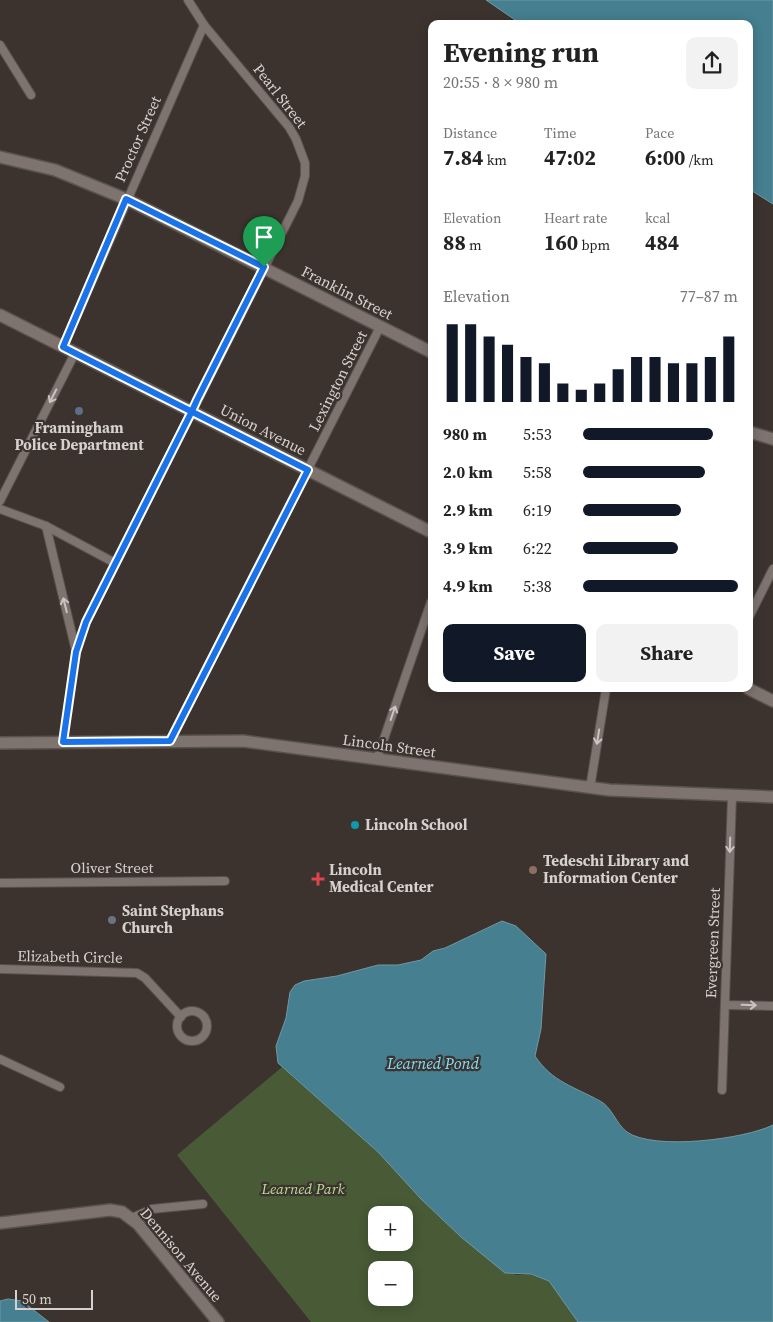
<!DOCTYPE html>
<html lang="en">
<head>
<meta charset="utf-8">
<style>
	:root { --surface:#fff; --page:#f2f2f2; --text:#222; --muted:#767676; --accent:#111827 }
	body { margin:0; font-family:"Source Serif 4",serif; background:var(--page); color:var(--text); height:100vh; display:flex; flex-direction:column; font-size:19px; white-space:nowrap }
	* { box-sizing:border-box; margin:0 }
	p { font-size:16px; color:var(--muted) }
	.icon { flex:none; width:28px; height:28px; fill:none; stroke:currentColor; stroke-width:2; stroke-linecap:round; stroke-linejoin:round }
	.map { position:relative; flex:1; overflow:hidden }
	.details { position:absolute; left:428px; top:20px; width:325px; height:672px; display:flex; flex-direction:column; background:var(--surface); border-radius:10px; box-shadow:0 2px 12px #0003 }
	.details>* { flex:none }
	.fabs { position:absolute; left:368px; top:1206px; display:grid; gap:10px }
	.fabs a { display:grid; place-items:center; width:45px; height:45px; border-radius:10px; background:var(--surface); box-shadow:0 2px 12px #0003; font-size:25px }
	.scale { position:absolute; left:15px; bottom:12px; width:78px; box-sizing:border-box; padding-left:5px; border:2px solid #d7d1ce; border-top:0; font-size:14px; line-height:18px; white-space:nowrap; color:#d7d1ce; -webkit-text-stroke:4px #3c332e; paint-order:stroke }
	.pin { position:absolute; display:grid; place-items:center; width:42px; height:42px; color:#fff; margin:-51px -21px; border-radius:50% 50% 50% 0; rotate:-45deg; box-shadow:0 0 5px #0007 }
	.pin .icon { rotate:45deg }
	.round { display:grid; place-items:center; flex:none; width:52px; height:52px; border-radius:10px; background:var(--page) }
	.headline { display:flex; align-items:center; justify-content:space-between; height:85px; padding:0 15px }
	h1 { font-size:28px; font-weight:700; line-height:38px }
	.figures { display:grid; grid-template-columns:repeat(3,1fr); gap:8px; height:85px; padding:5px 15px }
	.figures div { display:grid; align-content:center }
	.figures b { font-size:21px; font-weight:700 }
	.figures small { font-size:14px; font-weight:400 }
	.figures p { font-size:14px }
	.chart { height:140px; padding:10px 15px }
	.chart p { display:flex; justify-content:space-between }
	.chart svg { width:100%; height:90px; margin-top:5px; stroke:var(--accent); stroke-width:6 }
	.action { display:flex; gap:10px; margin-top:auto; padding:10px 15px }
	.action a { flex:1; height:58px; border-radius:10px; background:var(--accent); color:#fff; font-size:20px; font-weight:700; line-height:58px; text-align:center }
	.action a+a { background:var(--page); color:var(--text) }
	ul { padding:0 15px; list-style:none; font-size:16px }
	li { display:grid; grid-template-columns:80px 60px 1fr; align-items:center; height:38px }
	li i { height:12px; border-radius:6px; background:var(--accent) }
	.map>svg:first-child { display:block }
	.green { fill:#485a36; fill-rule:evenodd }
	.water { fill:#457f90; stroke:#7198a3 }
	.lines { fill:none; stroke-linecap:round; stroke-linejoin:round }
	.street-casing { stroke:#59524d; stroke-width:10 }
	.secondary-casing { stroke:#59524d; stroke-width:14 }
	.street { stroke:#7e736e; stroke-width:8 }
	.secondary { stroke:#7e736e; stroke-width:11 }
	.oneway { stroke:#cac3c0 }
	.route-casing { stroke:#fff; stroke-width:10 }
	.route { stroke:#1a73e8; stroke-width:6 }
	.service-dot { fill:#5c6f8a; stroke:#3c332e; stroke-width:2 }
	.culture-dot { fill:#0f9aa8; stroke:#3c332e; stroke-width:2 }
	.education-dot { fill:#8d6e63; stroke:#3c332e; stroke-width:2 }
	.health-dot { fill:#e0444e; stroke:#3c332e; stroke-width:2 }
	.worship-dot { fill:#6b7280; stroke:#3c332e; stroke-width:2 }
	.labels { text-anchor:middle; stroke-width:4.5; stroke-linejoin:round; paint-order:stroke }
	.street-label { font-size:15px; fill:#d7d1ce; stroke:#3c332e }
	.poi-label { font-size:15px; font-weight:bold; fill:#d7d1ce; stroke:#3c332e; text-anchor:start }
	.park-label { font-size:15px; font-style:italic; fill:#b9db98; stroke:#3c332e }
	.water-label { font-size:16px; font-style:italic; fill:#82def9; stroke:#3c332e }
</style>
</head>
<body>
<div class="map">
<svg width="773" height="1322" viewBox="0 0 773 1322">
	<rect width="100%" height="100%" fill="#3c332e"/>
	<path class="green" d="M 282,1067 L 378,1152 L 421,1199 L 461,1237 L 516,1275 L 529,1274 L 549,1281 L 578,1322 L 311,1322 L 177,1155 ZM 376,1215 L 404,1215 L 404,1242 L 376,1242 ZM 376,1270 L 404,1270 L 404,1298 L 376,1298 Z"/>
	<g class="water">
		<polygon points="486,0 773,0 773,204 749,189 749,24 521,24"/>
		<path d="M 502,921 L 516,926 L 546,954 L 541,1029 L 535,1056 C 552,1082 575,1087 600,1101 C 612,1107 616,1124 627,1132 C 654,1151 745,1139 773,1125 L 773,1322 L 578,1322 L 549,1281 L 531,1274 L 505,1273 L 461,1237 L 421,1199 L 378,1152 L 278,1063 L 276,1046 L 286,1018 L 290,992 L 295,985 L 304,981 L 337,976 L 378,965 L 398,965 L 421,960 L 433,951 L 445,948 Z"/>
		<polygon points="8,1299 22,1301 49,1322 0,1322 0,1301"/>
	</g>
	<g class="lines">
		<g class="street-casing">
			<g id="street">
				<polyline points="0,45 31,95"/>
				<polyline points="63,347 204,25"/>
				<polyline points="0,501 75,353"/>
				<polyline points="0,509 46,526 115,563"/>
				<polyline points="46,526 76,651"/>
				<polyline points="749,617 773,569"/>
				<polyline points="170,741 380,327"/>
				<polyline points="63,742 76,653 86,622 298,201 305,176 305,163 296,139 289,127 204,25 188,0"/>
				<polyline points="377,759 431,602"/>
				<polyline points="590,788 606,689"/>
				<polyline points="0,883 225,881"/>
				<polyline points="0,969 137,973 145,978 181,1017"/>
				<polyline points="725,1005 773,1006"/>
				<circle cx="192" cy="1026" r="15"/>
				<polyline points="0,1059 60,1087"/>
				<polyline points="722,1090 732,796"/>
				<polyline points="132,1218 152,1209 203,1204"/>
			</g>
		</g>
		<g class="secondary-casing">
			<g id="secondary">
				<polyline points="0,157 55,170 126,199 431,352"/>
				<polyline points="0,315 431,532"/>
				<polyline points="749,432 773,439"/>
				<polyline points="749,689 773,701"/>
				<polyline points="0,743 243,741 609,790 773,797"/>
				<polyline points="0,1223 110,1210 122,1212 138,1224 218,1322"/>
			</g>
		</g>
		<use href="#street" class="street"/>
		<use href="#secondary" class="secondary"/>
	</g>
	<defs><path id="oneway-shaft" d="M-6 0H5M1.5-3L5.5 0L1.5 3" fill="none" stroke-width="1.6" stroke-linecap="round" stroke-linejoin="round" transform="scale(1.25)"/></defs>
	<g class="oneway">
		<use href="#oneway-shaft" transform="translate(53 396) rotate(117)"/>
		<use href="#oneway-shaft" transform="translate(65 605) rotate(-104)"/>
		<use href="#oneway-shaft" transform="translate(393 713) rotate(-71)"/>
		<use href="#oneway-shaft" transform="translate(598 737) rotate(99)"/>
		<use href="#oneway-shaft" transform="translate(730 845) rotate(92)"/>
		<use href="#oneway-shaft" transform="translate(749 1005) rotate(2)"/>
	</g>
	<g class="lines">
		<g class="route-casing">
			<polyline id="route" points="264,267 197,400 192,411 86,622 76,652 63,742 170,741 308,470 63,347 126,199 264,267"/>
		</g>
		<use href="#route" class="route"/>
	</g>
	<circle class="service-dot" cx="79" cy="411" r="5"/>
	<circle class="culture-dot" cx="355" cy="825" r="5"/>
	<circle class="education-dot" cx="533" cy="870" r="5"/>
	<path class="health-dot" d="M315.5 871.5h5v5h5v5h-5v5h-5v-5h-5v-5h5z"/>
	<circle class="worship-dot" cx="112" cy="920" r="5"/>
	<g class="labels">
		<g class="street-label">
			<text transform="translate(280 96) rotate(52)" y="5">Pearl Street</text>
			<text transform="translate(138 139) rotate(-66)" y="5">Proctor Street</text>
			<text transform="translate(347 293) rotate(27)" y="5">Franklin Street</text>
			<text transform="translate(338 381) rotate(-63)" y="5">Lexington Street</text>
			<text transform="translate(263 430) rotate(27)" y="5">Union Avenue</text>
			<text transform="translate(389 746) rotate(8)" y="5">Lincoln Street</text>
			<text x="112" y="873">Oliver Street</text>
			<text transform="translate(713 943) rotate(-88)" y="5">Evergreen Street</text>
			<text transform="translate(70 957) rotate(1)" y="5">Elizabeth Circle</text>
			<text transform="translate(181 1255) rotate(50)" y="5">Dennison Avenue</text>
		</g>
		<g class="poi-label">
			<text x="79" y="433" text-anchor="middle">Framingham<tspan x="79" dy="17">Police Department</tspan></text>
			<text x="365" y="830">Lincoln School</text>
			<text x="543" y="866">Tedeschi Library and<tspan x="543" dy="17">Information Center</tspan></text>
			<text x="329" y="875">Lincoln<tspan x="329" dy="17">Medical Center</tspan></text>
			<text x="122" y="916">Saint Stephans<tspan x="122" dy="17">Church</tspan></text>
		</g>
		<g class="park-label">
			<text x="303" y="1194">Learned Park</text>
		</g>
		<g class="water-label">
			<text x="433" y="1069">Learned Pond</text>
		</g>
	</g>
</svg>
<div class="fabs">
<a>+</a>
<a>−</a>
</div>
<div class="scale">50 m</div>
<div class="pin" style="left:264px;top:267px;background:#1e9e55"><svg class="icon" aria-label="arrive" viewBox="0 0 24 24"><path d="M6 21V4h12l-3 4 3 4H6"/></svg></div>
<section class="details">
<div class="headline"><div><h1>Evening run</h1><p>20:55 · 8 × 980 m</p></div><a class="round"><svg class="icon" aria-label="share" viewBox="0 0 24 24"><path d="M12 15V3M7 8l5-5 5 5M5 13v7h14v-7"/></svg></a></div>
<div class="figures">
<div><p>Distance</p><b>7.84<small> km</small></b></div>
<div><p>Time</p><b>47:02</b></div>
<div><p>Pace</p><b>6:00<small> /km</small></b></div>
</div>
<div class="figures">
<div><p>Elevation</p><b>88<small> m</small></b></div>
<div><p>Heart rate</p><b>160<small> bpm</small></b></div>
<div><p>kcal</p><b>484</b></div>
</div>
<div class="chart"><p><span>Elevation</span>77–87 m</p>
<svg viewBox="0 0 160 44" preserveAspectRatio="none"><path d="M5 44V6M15 44V6M25 44V12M35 44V16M45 44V22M55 44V25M65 44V35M75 44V38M85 44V35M95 44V28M105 44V22M115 44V22M125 44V25M135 44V25M145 44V22M155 44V12"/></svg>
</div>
<ul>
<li><b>980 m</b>5:53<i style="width:84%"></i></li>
<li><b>2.0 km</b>5:58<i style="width:79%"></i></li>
<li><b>2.9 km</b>6:19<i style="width:63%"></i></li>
<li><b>3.9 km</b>6:22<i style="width:61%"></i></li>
<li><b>4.9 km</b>5:38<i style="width:100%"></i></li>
</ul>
<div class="action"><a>Save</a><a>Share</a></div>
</section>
</div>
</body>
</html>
